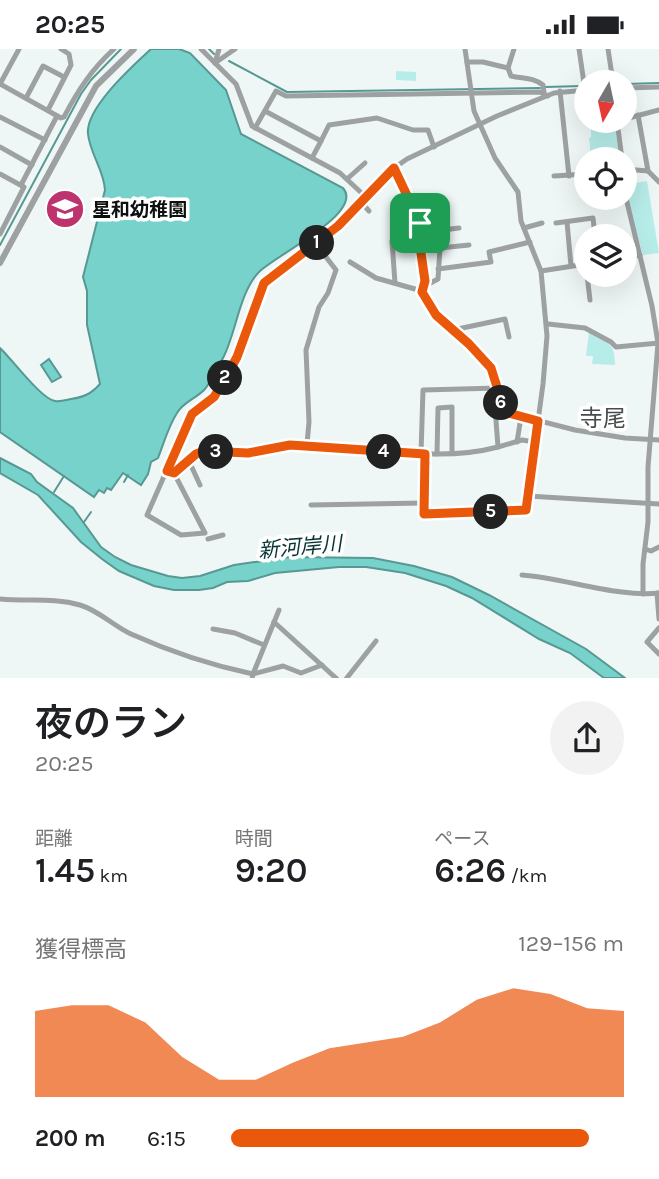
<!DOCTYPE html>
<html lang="ja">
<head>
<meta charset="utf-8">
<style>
	:root { --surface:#fff; --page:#f2f2f2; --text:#202124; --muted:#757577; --accent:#ea580c }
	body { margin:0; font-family:Karla,"Noto Sans JP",sans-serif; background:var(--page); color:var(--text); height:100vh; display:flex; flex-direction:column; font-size:26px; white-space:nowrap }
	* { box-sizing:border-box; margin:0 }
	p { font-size:23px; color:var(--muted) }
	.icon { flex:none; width:38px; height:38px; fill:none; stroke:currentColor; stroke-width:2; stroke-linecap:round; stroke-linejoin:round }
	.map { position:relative; height:629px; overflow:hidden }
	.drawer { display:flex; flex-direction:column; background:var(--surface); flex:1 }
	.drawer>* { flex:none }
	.needle { width:46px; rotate:189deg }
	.buttons { position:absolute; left:574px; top:21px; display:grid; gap:14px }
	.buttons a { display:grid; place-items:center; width:63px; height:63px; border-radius:50%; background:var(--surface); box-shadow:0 7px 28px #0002; font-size:35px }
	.pin { position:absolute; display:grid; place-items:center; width:60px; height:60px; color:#fff; margin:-30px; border-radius:14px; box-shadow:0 4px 10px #0006 }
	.km { position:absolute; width:35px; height:35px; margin:-18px; border-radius:50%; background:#222; color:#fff; font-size:19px; line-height:35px; text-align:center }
	.round { display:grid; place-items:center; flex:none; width:74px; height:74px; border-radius:37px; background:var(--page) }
	.summary { display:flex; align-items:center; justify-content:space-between; height:119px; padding:0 35px }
	h1 { font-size:38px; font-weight:600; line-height:52px }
	.metrics { display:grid; grid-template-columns:repeat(3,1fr); gap:10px; height:119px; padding:7px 35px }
	.metrics div { display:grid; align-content:center }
	.metrics b { font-size:35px; font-weight:600 }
	.metrics small { font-size:19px; font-weight:400 }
	.metrics p { font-size:19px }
	.chart { height:196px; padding:14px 35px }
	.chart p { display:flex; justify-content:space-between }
	.chart svg { width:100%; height:126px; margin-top:7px; fill:var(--accent); opacity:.7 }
	ul { padding:0 35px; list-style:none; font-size:23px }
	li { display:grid; grid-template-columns:112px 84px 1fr; align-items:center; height:52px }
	li i { height:18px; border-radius:9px; background:var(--accent) }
	.status { display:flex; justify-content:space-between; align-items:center; height:49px; padding:0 35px; background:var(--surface); direction:ltr }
	.status svg { height:19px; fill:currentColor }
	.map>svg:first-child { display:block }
	.green { fill:#b7ede9 }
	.water { fill:#77d2cb; stroke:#579893; stroke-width:2 }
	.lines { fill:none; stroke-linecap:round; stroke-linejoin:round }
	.stream { stroke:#579893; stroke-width:2 }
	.minor { stroke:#9ea1a1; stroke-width:5 }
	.tertiary { stroke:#9ea1a1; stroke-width:6 }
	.route-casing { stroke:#fff; stroke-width:14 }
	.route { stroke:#ea580c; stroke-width:9 }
	.labels { text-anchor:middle; stroke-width:7; stroke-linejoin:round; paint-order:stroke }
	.poi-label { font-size:19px; font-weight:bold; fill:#0d100f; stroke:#fff; text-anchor:start }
	.water-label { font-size:21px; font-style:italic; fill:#063432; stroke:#fff }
	.quarter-label { font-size:23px; fill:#464c4c; stroke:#fff }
</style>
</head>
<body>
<div class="status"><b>20:25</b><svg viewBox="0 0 49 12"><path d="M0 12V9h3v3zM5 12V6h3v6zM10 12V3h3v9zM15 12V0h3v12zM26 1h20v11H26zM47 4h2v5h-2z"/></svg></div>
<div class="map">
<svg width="659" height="630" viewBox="0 0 659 630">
	<rect width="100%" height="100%" fill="#eff7f6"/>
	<g class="green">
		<polygon points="396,22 416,23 416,32 396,31"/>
		<polygon points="591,72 614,72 620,110 591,110 589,89 591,88"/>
		<polygon points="625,121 628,121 630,135 647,132 659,204 643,206 626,146"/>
		<path d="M 589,283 C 607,296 615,291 615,316 L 592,315 L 593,307 L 586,307 Z"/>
	</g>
	<g class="water">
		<path d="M 151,0 L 179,0 L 190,4 L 226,41 L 241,85 L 343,139 C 365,164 274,207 259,223 C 240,242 236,283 224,307 C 219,317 212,331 205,340 C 197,349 183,353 177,364 C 168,378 164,394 158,409 L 151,413 L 148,425 L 141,436 L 123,424 L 111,441 L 107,439 L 104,444 L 99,441 L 94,448 L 0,383 L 0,299 C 12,310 41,350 55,352 C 60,353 66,351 71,350 C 84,348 91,345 100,335 L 87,276 L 87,242 L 83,228 L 105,141 C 104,121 90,105 88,85 C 85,59 134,16 151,0 Z"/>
		<polygon points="49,310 61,328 52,333 41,316"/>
		<polygon points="0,409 31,425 37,433 73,459 101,498 115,508 131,516 168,527 182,529 200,527 234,516 290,508 373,509 414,517 452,528 489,546 586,600 625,629 604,629 570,604 539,590 472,549 446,537 405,524 366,518 339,518 275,524 248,532 227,533 213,539 199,541 174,541 154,537 119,522 102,510 81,493 38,446 0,424"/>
	</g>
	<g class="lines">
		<g class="stream">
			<polyline points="209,0 214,5"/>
			<polyline points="229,12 287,43 540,39"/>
			<polyline points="625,35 659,34"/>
			<polyline points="545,38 582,37"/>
			<polyline points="0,196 81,45 91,31 121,0"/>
			<polyline points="124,433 128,426"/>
			<polyline points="54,443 64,427"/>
			<polyline points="84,473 91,463"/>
		</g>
		<g class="minor">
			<polyline points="201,0 236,35 252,77 340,124 367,149"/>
			<path d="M 514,0 L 508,19 L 511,27 C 524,30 532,28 543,36 L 544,43"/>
			<polyline points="579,0 585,41"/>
			<polyline points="608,0 613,33"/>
			<polyline points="467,13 483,13 508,19"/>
			<polyline points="215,14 235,0"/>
			<polyline points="215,14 219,0"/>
			<path d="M 0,35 L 61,69 L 64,68 C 78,41 92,20 114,0"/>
			<polyline points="0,35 19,0"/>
			<polyline points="625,39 659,38"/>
			<polyline points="560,42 569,127"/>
			<polyline points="26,49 43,17 64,28"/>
			<polyline points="48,61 71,16 69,5 61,0"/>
			<polyline points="265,62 321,92 312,109"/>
			<polyline points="638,66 648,122 659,133"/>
			<polyline points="0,68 45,91"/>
			<polyline points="625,70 659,61"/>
			<polyline points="617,72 622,110"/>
			<polyline points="255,79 276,42 286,47 540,43 548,47"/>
			<polyline points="321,92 329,76 377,69 413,81 428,81 434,98"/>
			<polyline points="0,98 32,116"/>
			<polyline points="394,119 420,174 417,176 424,232 422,242 436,266 469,295 493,323 505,363 575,381 625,389 659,391"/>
			<polyline points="625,120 648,122"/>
			<polyline points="0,125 24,138 0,185"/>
			<polyline points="554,127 586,125"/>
			<polyline points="347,130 365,114"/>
			<polyline points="21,136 57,67"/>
			<polyline points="625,145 652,257 658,294 648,418 648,473 643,515 643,545"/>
			<polyline points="362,154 369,162"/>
			<polyline points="567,173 571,217"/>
			<polyline points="556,174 593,169 595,187"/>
			<polyline points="524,179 542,174"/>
			<polyline points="419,184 459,179"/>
			<polyline points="392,192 395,234"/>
			<polyline points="625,209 640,206"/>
			<polyline points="350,213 376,229 422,242"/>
			<polyline points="438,220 491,213 489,203 530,193"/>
			<polyline points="541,222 586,215"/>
			<polyline points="587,226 590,251"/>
			<polyline points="423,238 438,230 440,199 469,196"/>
			<polyline points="548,275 585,279 611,293 616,298 659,294"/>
			<polyline points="453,281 505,270 509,288"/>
			<polyline points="517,393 521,368"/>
			<polyline points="307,395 309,373 306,301 319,258 328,244 336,221 316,195"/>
			<polyline points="498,398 522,391 535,393"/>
			<polyline points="421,405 423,341 499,339"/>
			<polyline points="425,405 423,465 526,461 543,335 547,287 541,222 521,172 518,143 495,109 474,62 465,0"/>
			<polyline points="437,405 438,359 452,358 452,404"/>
			<path d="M 189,412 C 205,398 225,404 245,404 C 265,404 284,395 304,395 C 369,396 434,415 498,398 L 495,358 L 502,358"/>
			<polyline points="167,422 174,424 205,484 181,486 147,466 187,375 192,365 214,348 226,328 237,308 264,234 338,177 394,119 407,110 497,67 554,44 586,41"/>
			<polyline points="174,424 189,412 200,436"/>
			<polyline points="528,447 659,455"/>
			<polyline points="311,456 423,454"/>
			<polyline points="208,490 223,486"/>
			<polyline points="645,500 651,502 659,498"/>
			<path d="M 522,526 C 564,529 620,549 659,544"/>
			<polyline points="657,544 659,570"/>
			<path d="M 0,550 C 27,553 53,548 80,556 C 100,562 113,577 131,585 C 171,603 210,616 253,625 L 252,630"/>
			<polyline points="274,573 337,630"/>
			<polyline points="659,579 647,593 659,605"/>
			<polyline points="213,580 235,584 264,596"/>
			<polyline points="253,625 283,617 301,624 322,616"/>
			<polyline points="253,625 279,561"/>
			<polyline points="346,630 376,592"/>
		</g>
		<polyline class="tertiary" points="0,214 96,37 134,0"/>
	</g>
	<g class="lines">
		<g class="route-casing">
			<polygon id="route" points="394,119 420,174 417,176 425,232 422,243 436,266 469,295 491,319 505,363 538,372 526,461 424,465 425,405 290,396 248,404 204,402 196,405 174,424 167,422 192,365 214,348 226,328 237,308 264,234 338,177"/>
		</g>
		<use href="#route" class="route"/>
	</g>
	<defs>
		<g id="school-disc" transform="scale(2.0125)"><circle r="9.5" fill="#bc336d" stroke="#fff"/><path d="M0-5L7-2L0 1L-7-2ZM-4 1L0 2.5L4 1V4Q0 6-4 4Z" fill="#fff"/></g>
	</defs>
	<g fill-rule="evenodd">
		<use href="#school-disc" x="65" y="160"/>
	</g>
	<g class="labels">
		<g class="poi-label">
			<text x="92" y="167">星和幼稚園</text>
		</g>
		<g class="water-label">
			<text transform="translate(300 498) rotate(-5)" y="7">新河岸川</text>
		</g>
		<g class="quarter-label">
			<text x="603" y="377">寺尾</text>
		</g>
	</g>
</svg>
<div class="buttons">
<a><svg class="needle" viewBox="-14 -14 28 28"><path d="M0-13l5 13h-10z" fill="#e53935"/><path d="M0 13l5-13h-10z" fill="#757577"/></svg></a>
<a><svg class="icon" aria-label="locate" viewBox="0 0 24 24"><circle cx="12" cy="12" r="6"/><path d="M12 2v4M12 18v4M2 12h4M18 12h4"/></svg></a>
<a><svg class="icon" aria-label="layers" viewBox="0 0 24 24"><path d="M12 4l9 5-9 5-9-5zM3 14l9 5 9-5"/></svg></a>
</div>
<div class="pin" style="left:420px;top:174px;background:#1e9e55"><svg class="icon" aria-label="arrive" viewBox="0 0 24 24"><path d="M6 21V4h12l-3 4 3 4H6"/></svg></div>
<b class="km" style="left:317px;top:194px">1</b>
<b class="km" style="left:225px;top:329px">2</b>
<b class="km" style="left:216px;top:403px">3</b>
<b class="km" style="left:384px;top:403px">4</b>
<b class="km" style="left:491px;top:463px">5</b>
<b class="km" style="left:501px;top:354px">6</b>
</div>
<section class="drawer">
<div class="summary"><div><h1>夜のラン</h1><p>20:25</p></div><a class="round"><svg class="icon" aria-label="share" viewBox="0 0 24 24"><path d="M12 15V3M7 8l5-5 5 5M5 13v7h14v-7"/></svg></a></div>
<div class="metrics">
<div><p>距離</p><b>1.45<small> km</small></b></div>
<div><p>時間</p><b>9:20</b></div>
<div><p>ペース</p><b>6:26<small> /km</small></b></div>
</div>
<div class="chart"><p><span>獲得標高</span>129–156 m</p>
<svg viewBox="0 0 160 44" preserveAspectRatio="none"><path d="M0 44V14L10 12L20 12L30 18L40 30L50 38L60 38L70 32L80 27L90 25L100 23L110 18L120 10L130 6L140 8L150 13L160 14V44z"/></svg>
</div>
<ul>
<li><b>200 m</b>6:15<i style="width:91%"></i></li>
</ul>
</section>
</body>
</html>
